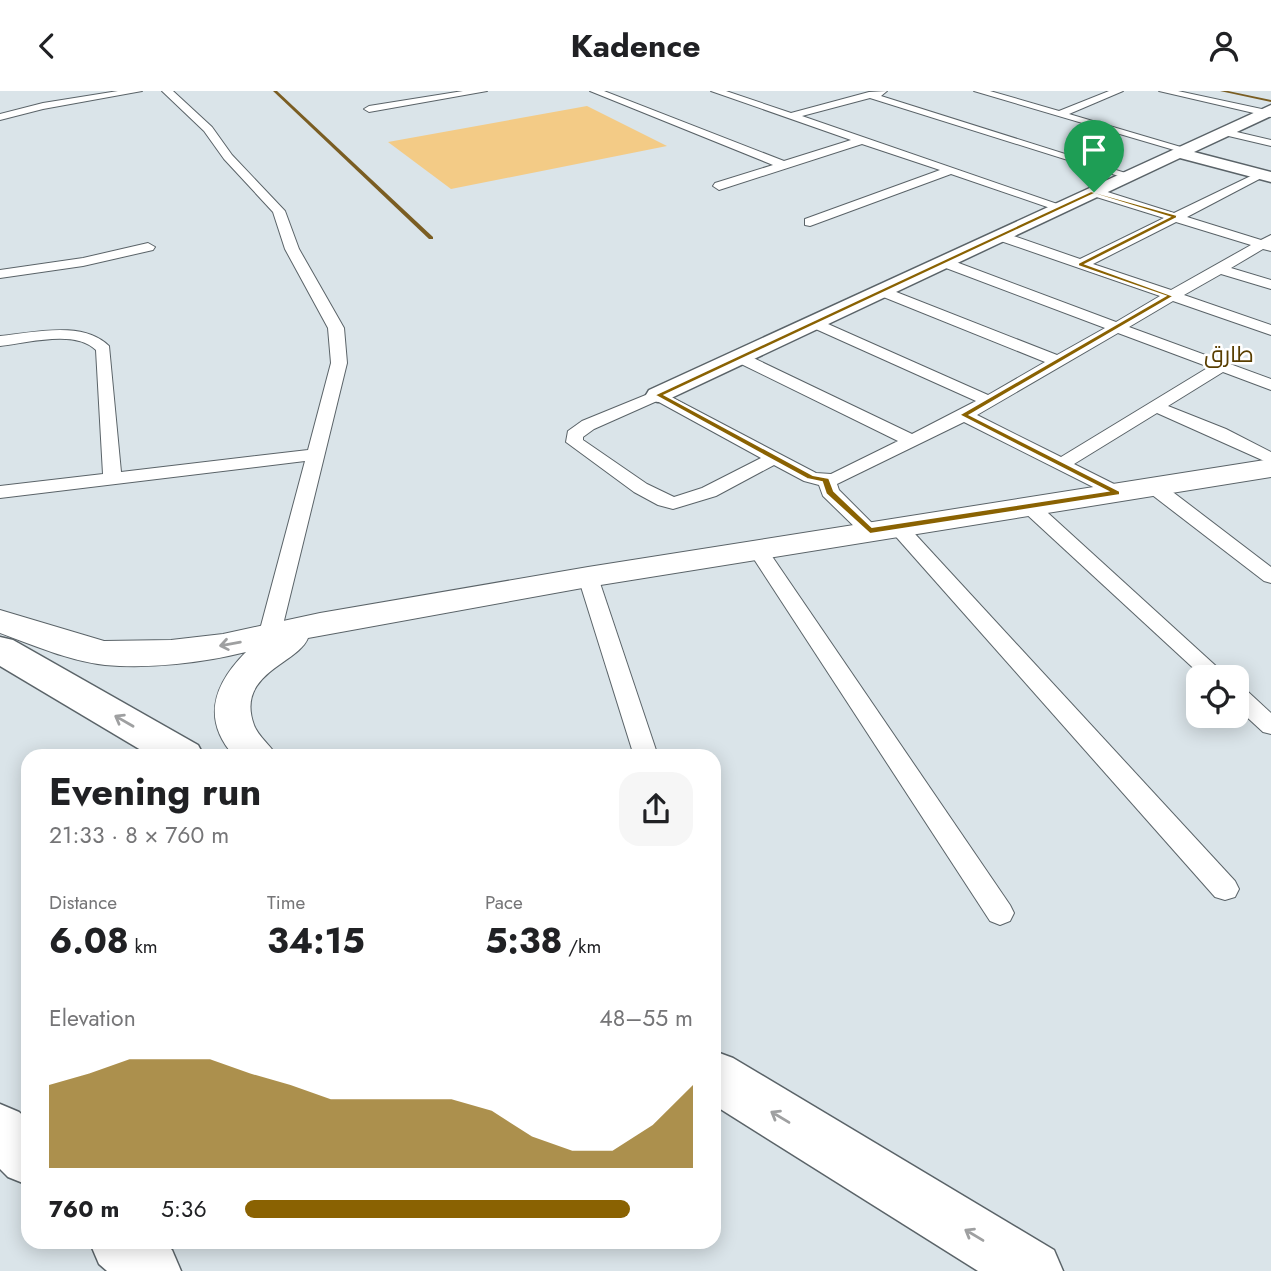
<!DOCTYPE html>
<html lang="en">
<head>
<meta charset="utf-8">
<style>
	:root { --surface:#fff; --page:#f6f6f6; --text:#202124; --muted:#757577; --accent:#8a6202 }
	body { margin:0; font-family:Jost,Cairo,sans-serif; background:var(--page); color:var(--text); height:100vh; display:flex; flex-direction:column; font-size:26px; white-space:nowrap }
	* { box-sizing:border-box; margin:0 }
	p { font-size:23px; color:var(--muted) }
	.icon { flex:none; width:38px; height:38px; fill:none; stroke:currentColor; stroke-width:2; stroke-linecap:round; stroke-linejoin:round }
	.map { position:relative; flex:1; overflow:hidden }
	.details { position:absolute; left:21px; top:658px; width:700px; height:500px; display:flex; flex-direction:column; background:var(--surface); border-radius:21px; box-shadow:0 4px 18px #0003 }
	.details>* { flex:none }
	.tools { position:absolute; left:1186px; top:574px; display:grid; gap:14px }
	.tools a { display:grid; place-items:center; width:63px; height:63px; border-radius:14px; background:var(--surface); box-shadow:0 4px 18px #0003; font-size:35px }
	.pin { position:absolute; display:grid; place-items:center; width:60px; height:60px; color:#fff; margin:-72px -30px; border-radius:50% 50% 50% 0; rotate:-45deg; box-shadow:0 0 7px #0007 }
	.pin .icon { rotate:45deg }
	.round { display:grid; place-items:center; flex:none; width:74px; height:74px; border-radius:21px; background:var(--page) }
	.head { display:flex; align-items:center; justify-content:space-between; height:119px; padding:0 28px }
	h1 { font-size:38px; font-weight:700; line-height:52px }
	.figures { display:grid; grid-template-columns:repeat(3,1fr); gap:10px; height:119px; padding:7px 28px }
	.figures div { display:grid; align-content:center }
	.figures b { font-size:35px; font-weight:700 }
	.figures small { font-size:19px; font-weight:400 }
	.figures p { font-size:19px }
	.chart { height:196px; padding:14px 28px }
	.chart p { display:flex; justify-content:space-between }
	.chart svg { width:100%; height:126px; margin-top:7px; fill:var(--accent); opacity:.7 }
	ul { padding:0 28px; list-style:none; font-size:23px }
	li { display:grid; grid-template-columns:112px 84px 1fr; align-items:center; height:52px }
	li i { height:18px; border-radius:9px; background:var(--accent) }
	header { display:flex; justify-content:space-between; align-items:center; height:91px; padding:0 28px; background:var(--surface); font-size:32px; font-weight:700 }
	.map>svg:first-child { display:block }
	.green { fill:#f3cb86 }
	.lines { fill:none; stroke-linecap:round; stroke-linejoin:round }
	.stream { fill:#7a5d22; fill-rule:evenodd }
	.street-casing { stroke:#5a6368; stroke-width:2 }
	.secondary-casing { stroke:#5a6368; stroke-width:3 }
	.primary-casing { stroke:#5a6368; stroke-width:2 }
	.highway-casing { stroke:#5a6368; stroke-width:3 }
	.street { fill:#fff; fill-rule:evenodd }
	.secondary { fill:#fff; fill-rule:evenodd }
	.primary { fill:#fff; fill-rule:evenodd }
	.highway { fill:#fff; fill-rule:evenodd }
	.oneway { stroke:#9fa0a1 }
	.route { fill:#8a6202; stroke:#fff; stroke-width:2; fill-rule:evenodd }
	.labels { text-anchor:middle; stroke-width:5; stroke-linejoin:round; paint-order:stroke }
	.far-quarter-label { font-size:23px; fill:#593e00; stroke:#fff }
</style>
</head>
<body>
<header><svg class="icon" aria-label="back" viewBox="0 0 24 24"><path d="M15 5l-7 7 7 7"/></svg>Kadence<svg class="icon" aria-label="person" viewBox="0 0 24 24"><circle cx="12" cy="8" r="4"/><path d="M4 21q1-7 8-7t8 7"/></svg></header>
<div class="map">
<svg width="1271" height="1180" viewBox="0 0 1271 1180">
	<rect width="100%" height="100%" fill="#dae4e9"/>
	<polygon class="green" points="587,15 667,55 451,98 388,51"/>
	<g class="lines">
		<g class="stream">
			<polygon points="273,0 277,0 433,146 433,148 429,148"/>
			<polygon points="1220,0 1228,0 1271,9 1271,11"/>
		</g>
		<g class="street-casing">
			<g id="street">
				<polygon points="118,0 142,0 43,18 0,29 0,23 43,12"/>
				<path d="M 162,0 L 173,0 L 212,36 L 232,64 L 285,120 L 299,158 L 344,237 L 347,272 L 280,546 L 277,551 L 261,551 L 258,546 L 305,370 L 0,407 L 0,395 L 103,383 L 96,259 C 75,238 27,252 0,255 L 0,245 C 34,242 82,229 109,255 L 121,381 L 308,359 L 331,272 L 328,237 L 285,158 L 273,121 L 224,68 L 204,40 Z"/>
				<polygon points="463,0 487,0 369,21 364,18 369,15"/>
				<polygon points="590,0 604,0 784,70 851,49 711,0 726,0 791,22 869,1 887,0 881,5 1135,85 1125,87 870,7 802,25 1066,116 1060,120 1056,119 951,83 810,135 805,134 805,128 940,79 862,53 719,99 713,95 715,92 773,74"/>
				<polygon points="974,0 990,0 1059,20 1109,0 1123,0 1069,23 1191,59 1181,61"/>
				<polygon points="1159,0 1178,0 1271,20 1271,26"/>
				<polygon points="1224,38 1271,49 1271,55 1220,43 1220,39"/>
				<path d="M 1257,82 L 1267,84 L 1187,126 L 1261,149 L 1271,144 L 1271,160 L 1263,158 L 1231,177 L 1271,189 L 1271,198 L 1221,183 L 1184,204 L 1271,234 L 1271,244 L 1173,210 L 1129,236 L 1271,288 L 1271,299 L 1223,281 L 1168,315 L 1226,338 L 1271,361 L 1271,373 L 1157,322 L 1074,373 L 1124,398 L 1126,402 L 1124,406 L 1117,408 L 964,331 L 837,393 L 839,399 L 880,440 L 870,446 L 863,444 L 823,405 L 819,394 L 804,390 L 774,374 L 716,405 L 673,418 L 658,414 L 634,401 L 566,351 L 568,340 L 582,330 L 658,299 L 816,382 L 831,383 L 898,350 L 733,269 L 731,266 L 733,263 L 745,263 L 912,343 L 976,310 L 809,235 L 807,232 L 809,229 L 819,229 L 988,304 L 1045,271 L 876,203 L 876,197 L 886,197 L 1057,264 L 1105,237 L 938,174 L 938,168 L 948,168 L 1116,231 L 1160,205 L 995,148 L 995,142 L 1005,142 L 1080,168 L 1164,127 L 1090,104 L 1090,98 L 1098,98 L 1174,122 ZM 1176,131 L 1251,154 L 1171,199 L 1093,173 ZM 1118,242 L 1209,276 L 1061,366 L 977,324 ZM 657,310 L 761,367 L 702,397 L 674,406 L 647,393 L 583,349 L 583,346 L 594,338 Z"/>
				<polygon points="148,152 155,156 153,159 83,175 0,187 0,179 83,167"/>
				<polygon points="1154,390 1161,392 1271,476 1271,492 1264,490 1147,400 1145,396 1147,392"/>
				<polygon points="1030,410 1037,412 1228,586 1203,586 1023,420 1021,416 1023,412"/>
				<polygon points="897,429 904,431 1235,790 1239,798 1235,806 1225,809 1215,806 890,439 887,435 890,431"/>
				<polygon points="758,453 765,455 1010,814 1014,822 1010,830 1000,834 990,830 748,459 751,455"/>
				<polygon points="588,480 595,482 598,486 658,665 634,665 578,486 581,482"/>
				<polygon points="1237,596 1245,598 1271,622 1271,643 1263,641 1237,617"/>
			</g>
		</g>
		<g class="secondary-casing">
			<polygon id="secondary" points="1271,14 1271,25 1194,61 1271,81 1271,91 1180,67 667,309 658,311 649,309 646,304 649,299"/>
		</g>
		<g class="primary-casing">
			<path id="primary" d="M 1271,368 L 1271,386 L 588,496 L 308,547 C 298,573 235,582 254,634 C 258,645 270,654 277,665 L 234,665 C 201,628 214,593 246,561 C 202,572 150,578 105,574 C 69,570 33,554 0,542 L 0,519 L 104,550 L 171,549 L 223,543 L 320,522 L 588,476 Z"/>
		</g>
		<g class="highway-casing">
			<g id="highway">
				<polygon points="0,546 13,549 198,654 204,665 151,665 0,575"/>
				<polygon points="714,960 733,967 1054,1159 1063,1180 978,1180 714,1014"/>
				<polygon points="0,1013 19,1021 28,1029 28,1094 8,1086 0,1078"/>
				<polygon points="90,1152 164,1152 172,1159 181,1180 107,1180 99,1173"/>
			</g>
		</g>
		<use href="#street" class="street"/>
		<use href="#secondary" class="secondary"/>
		<use href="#primary" class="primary"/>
		<use href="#highway" class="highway"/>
	</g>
	<defs><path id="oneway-shaft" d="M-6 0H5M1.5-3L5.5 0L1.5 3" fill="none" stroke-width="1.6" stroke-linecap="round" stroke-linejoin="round" transform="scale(1.75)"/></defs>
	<g class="oneway">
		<use href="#oneway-shaft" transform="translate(230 553) rotate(170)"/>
		<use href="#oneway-shaft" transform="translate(124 630) rotate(-150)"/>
		<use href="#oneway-shaft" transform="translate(780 1026) rotate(-149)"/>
		<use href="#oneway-shaft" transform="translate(974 1144) rotate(-149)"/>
	</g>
	<path class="route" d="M 1091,100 L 1177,124 L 1177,127 L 1086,173 L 1174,205 L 970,324 L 1120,400 L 1120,404 L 870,443 L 826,403 L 822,391 L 807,388 L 654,304 ZM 1094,103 L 1169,126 L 1078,172 L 1078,175 L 1165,205 L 959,324 L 1107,400 L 872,436 L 834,400 L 829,387 L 813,384 L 665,304 Z"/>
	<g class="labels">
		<g class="far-quarter-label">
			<text x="1229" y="271">طارق</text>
		</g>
	</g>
</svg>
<div class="tools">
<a><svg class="icon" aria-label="locate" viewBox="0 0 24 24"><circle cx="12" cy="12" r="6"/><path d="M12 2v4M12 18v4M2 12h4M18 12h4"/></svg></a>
</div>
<div class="pin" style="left:1094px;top:101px;background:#1e9e55"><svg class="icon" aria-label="arrive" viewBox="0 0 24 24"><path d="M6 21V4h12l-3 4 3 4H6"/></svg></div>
<section class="details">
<div class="head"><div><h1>Evening run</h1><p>21:33 · 8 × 760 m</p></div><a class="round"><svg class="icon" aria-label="share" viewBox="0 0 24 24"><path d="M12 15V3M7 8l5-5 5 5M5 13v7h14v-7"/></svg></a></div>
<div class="figures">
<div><p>Distance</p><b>6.08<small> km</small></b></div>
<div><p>Time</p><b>34:15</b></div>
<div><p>Pace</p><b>5:38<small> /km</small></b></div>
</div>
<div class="chart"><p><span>Elevation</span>48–55 m</p>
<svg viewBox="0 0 160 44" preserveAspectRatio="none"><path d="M0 44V15L10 11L20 6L30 6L40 6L50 11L60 15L70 20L80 20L90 20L100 20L110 24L120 33L130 38L140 38L150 29L160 15V44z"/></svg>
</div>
<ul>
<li><b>760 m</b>5:36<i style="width:86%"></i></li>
</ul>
</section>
</div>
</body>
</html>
